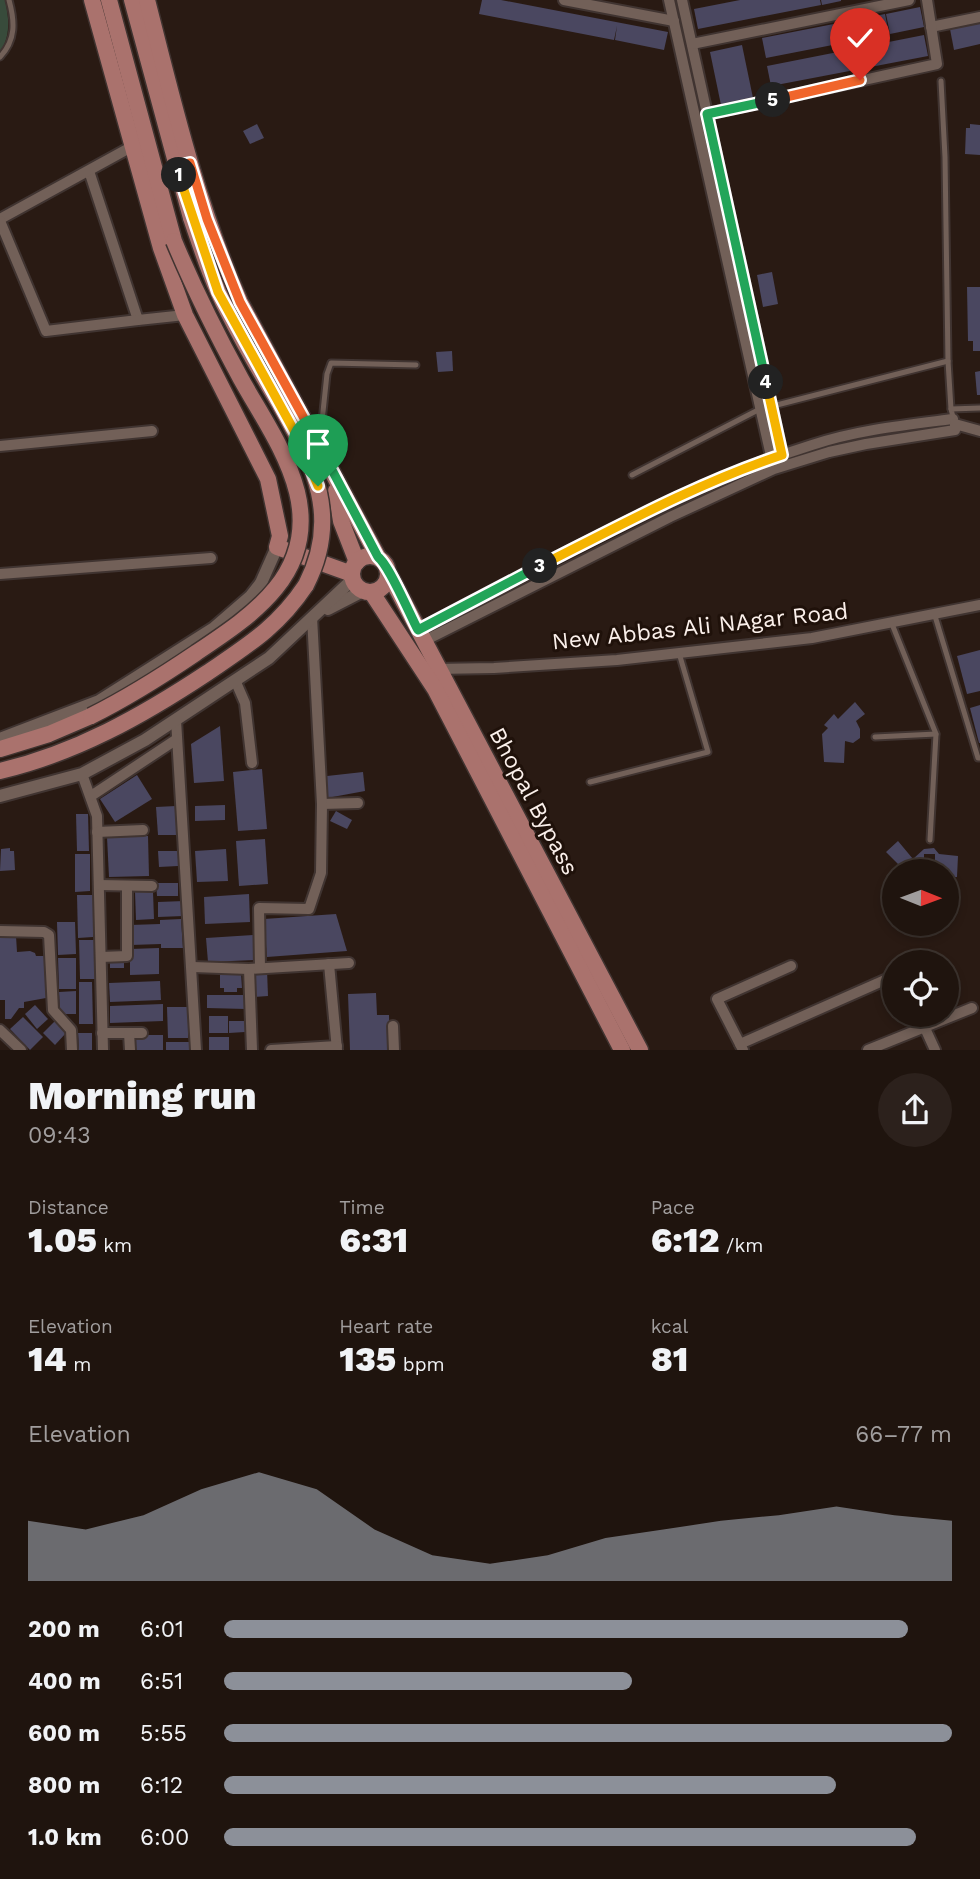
<!DOCTYPE html>
<html lang="en">
<head>
<meta charset="utf-8">
<style>
	:root { --surface:#1f140e; --page:#2c211c; --text:#f1f3f6; --muted:#a19e9e; --line:#3c332e; --accent:#8c9099 }
	body { margin:0; font-family:"Work Sans",sans-serif; background:var(--page); color:var(--text); height:100vh; display:flex; flex-direction:column; font-size:26px; white-space:nowrap }
	* { box-sizing:border-box; margin:0 }
	p { font-size:23px; color:var(--muted) }
	.icon { flex:none; width:38px; height:38px; fill:none; stroke:currentColor; stroke-width:2; stroke-linecap:round; stroke-linejoin:round }
	.map { position:relative; height:1050px; overflow:hidden }
	.side { display:flex; flex-direction:column; background:var(--surface); flex:1 }
	.side>* { flex:none }
	.needle { width:46px; rotate:91deg }
	.tools { position:absolute; left:882px; top:859px; display:grid; gap:14px }
	.tools a { display:grid; place-items:center; width:77px; height:77px; border-radius:50%; background:var(--surface); box-shadow:0 4px 10px #0003,0 0 0 2px var(--line); font-size:35px }
	.pin { position:absolute; display:grid; place-items:center; width:60px; height:60px; color:#fff; margin:-72px -30px; border-radius:50% 50% 50% 0; rotate:-45deg; box-shadow:0 0 7px #0007 }
	.pin .icon { rotate:45deg }
	.km { position:absolute; width:35px; height:35px; margin:-18px; border-radius:50%; background:#222; color:#fff; font-size:19px; line-height:35px; text-align:center }
	.round { display:grid; place-items:center; flex:none; width:74px; height:74px; border-radius:37px; background:var(--page) }
	.headline { display:flex; align-items:center; justify-content:space-between; height:119px; padding:0 28px }
	h1 { font-size:38px; font-weight:800; line-height:52px }
	.figures { display:grid; grid-template-columns:repeat(3,1fr); gap:10px; height:119px; padding:7px 28px }
	.figures div { display:grid; align-content:center }
	.figures b { font-size:35px; font-weight:800 }
	.figures small { font-size:19px; font-weight:400 }
	.figures p { font-size:19px }
	.chart { height:196px; padding:14px 28px }
	.chart p { display:flex; justify-content:space-between }
	.chart svg { width:100%; height:126px; margin-top:7px; fill:var(--accent); opacity:.7 }
	ul { padding:0 28px; list-style:none; font-size:23px }
	li { display:grid; grid-template-columns:112px 84px 1fr; align-items:center; height:52px }
	li i { height:18px; border-radius:9px; background:var(--accent) }
	.map>svg:first-child { display:block }
	.green { fill:#384b3b }
	.building { fill:#4a4760; fill-rule:evenodd }
	.lines { fill:none; stroke-linecap:round; stroke-linejoin:round }
	.service-casing { stroke:#403431; stroke-width:9 }
	.minor-casing { stroke:#403431; stroke-width:14 }
	.tertiary-casing { stroke:#403431; stroke-width:16 }
	.primary-casing { stroke:#403431; stroke-width:19 }
	.service { stroke:#726058; stroke-width:5 }
	.minor { stroke:#726058; stroke-width:10 }
	.tertiary { stroke:#726058; stroke-width:12 }
	.primary { stroke:#aa726d; stroke-width:16 }
	.primary-bridge-casing { stroke:#403431; stroke-width:19; stroke-linecap:butt }
	.primary-bridge { stroke:#aa726d; stroke-width:16 }
	.split-1-casing { stroke:#fff; stroke-width:14 }
	.split-2-casing { stroke:#fff; stroke-width:14 }
	.split-3-casing { stroke:#fff; stroke-width:14 }
	.split-4-casing { stroke:#fff; stroke-width:14 }
	.split-5-casing { stroke:#fff; stroke-width:14 }
	.split-6-casing { stroke:#fff; stroke-width:14 }
	.split-1 { stroke:#f5b400; stroke-width:9 }
	.split-2 { stroke:#f0652b; stroke-width:9 }
	.split-3 { stroke:#22a559; stroke-width:9 }
	.split-4 { stroke:#f5b400; stroke-width:9 }
	.split-5 { stroke:#22a559; stroke-width:9 }
	.split-6 { stroke:#f0652b; stroke-width:9 }
	.labels { text-anchor:middle; stroke-width:6; stroke-linejoin:round; paint-order:stroke }
	.street-label { font-size:23px; fill:#fbf0eb; stroke:#1f110a }
</style>
</head>
<body>
<div class="map">
<svg width="980" height="1050" viewBox="0 0 980 1050">
	<rect width="100%" height="100%" fill="#291a13"/>
	<path class="green" d="M 0,0 L 5,0 C 9,18 11,36 0,52 Z"/>
	<g class="building">
		<polygon points="482,0 501,0 668,32 664,50 615,40 617,26 614,40 479,14"/>
		<polygon points="740,0 820,0 821,5 698,29 694,9"/>
		<polygon points="821,0 841,0 841,1 822,5"/>
		<polygon points="920,7 924,27 890,34 886,14"/>
		<polygon points="885,14 889,34 766,58 762,38"/>
		<polygon points="980,23 980,44 954,50 950,29"/>
		<polygon points="924,35 928,56 771,86 767,66"/>
		<polygon points="742,45 753,98 721,105 710,52"/>
		<polygon points="257,124 264,138 250,144 243,131"/>
		<polygon points="970,124 980,125 980,155 965,154 966,128 970,128"/>
		<polygon points="772,272 778,304 763,307 757,275"/>
		<polygon points="967,287 980,287 980,351 973,351 973,341 968,341"/>
		<polygon points="452,351 453,371 438,372 436,352"/>
		<polygon points="980,371 980,395 977,395 975,372"/>
		<polygon points="980,650 980,691 967,694 957,656"/>
		<polygon points="855,702 865,714 856,721 860,729 860,738 853,743 845,741 844,763 824,762 822,734 828,728 824,725 834,714 838,719"/>
		<polygon points="980,705 980,743 979,743 970,708"/>
		<polygon points="220,726 224,781 194,783 191,744"/>
		<polygon points="262,769 267,829 238,831 233,772"/>
		<polygon points="363,772 365,791 327,798 327,776"/>
		<polygon points="137,775 152,799 115,822 100,799"/>
		<polygon points="225,805 225,820 195,821 195,806"/>
		<polygon points="176,806 177,835 158,835 156,807"/>
		<polygon points="336,811 352,820 347,829 330,821"/>
		<polygon points="76,814 88,814 89,851 77,851"/>
		<polygon points="148,836 149,876 109,877 107,837"/>
		<polygon points="265,839 268,884 239,886 236,841"/>
		<path d="M 898,841 L 913,859 L 924,849 L 934,848 L 939,854 L 958,856 L 957,877 L 947,877 L 947,872 L 906,872 L 886,852 ZM 924,854 L 935,854 L 935,865 L 924,865 Z"/>
		<polygon points="10,848 10,851 14,851 15,870 0,871 1,849"/>
		<polygon points="226,849 228,881 197,882 195,851"/>
		<polygon points="158,851 178,851 178,866 159,867"/>
		<polygon points="75,854 90,854 90,891 75,892"/>
		<polygon points="156,883 178,883 178,896 157,896"/>
		<polygon points="135,892 153,892 154,919 136,920"/>
		<polygon points="249,894 250,922 205,924 204,897"/>
		<polygon points="77,895 93,895 93,937 78,938"/>
		<polygon points="184,901 184,916 158,917 158,902"/>
		<polygon points="336,914 347,951 267,957 264,919"/>
		<polygon points="181,919 183,948 161,948 161,944 131,945 130,925 160,924 160,920"/>
		<polygon points="57,922 75,922 76,954 58,955"/>
		<polygon points="0,935 16,936 17,952 30,951 35,953 36,956 44,956 46,998 24,1002 24,1008 19,1008 11,1019 5,1019 5,1000 0,1000"/>
		<polygon points="253,935 255,960 208,962 206,938"/>
		<polygon points="79,940 94,940 95,979 80,979"/>
		<polygon points="159,948 159,974 130,975 130,949"/>
		<polygon points="58,958 76,958 76,989 59,989"/>
		<rect x="110" y="958" width="14" height="10"/>
		<polygon points="267,970 268,996 254,997 253,971"/>
		<polygon points="220,973 241,973 242,988 237,988 237,992 224,992 224,988 220,988"/>
		<polygon points="160,981 161,1000 110,1002 109,983"/>
		<polygon points="79,982 92,982 93,1024 79,1024"/>
		<polygon points="76,991 76,1014 60,1014 59,992"/>
		<polygon points="376,993 377,1015 389,1015 390,1050 350,1050 348,994"/>
		<polygon points="207,995 247,995 246,1009 207,1008"/>
		<polygon points="163,1004 163,1021 110,1023 110,1006"/>
		<polygon points="35,1005 48,1019 37,1029 25,1014"/>
		<polygon points="167,1007 188,1007 188,1038 168,1038"/>
		<rect x="209" y="1016" width="19" height="17"/>
		<polygon points="23,1017 43,1037 30,1050 10,1029"/>
		<polygon points="55,1021 66,1033 55,1045 43,1033"/>
		<polygon points="229,1021 245,1021 245,1032 229,1033"/>
		<polygon points="78,1033 92,1033 92,1050 79,1050"/>
		<rect x="135" y="1035" width="28" height="15"/>
		<rect x="209" y="1037" width="20" height="13"/>
		<rect x="166" y="1042" width="25" height="8"/>
	</g>
	<g class="lines">
		<g class="service-casing">
			<g id="service">
				<path d="M 0,57 C 16,40 15,22 9,0"/>
				<polyline points="941,81 945,157 948,361 951,409"/>
				<polyline points="769,407 948,361"/>
				<polyline points="954,421 951,409 980,408"/>
				<polyline points="320,440 327,374 331,363 416,365"/>
				<polyline points="632,475 760,409"/>
				<polyline points="935,616 978,758 980,758"/>
				<polyline points="892,624 936,734 930,840"/>
				<polyline points="875,737 936,734"/>
				<polyline points="590,782 708,752 679,653"/>
			</g>
		</g>
		<g class="minor-casing">
			<g id="minor">
				<polyline points="564,0 674,21"/>
				<polyline points="669,0 773,465"/>
				<polyline points="682,0 783,459"/>
				<polyline points="931,27 980,17"/>
				<polyline points="692,44 909,0"/>
				<polyline points="707,114 937,64 927,0"/>
				<polyline points="89,171 138,320 185,315"/>
				<polyline points="0,219 133,146"/>
				<polyline points="0,221 46,331 138,320"/>
				<polyline points="0,446 152,431"/>
				<polyline points="0,574 211,558"/>
				<path d="M 418,630 C 481,596 543,564 607,532 C 674,499 741,467 812,445 C 857,430 906,425 953,419"/>
				<polyline points="424,641 670,517 774,469 829,452 866,444 955,430 955,424 980,431"/>
				<polyline points="435,669 494,668 617,660 812,638 980,605"/>
				<polyline points="235,680 245,703 252,763"/>
				<polyline points="176,720 196,1050"/>
				<polyline points="82,774 97,816 103,1050"/>
				<polyline points="91,796 177,739"/>
				<polyline points="322,804 358,803"/>
				<polyline points="97,832 143,830"/>
				<polyline points="99,885 152,886"/>
				<polyline points="0,931 44,932 49,935 53,1010 71,1030 72,1050"/>
				<polyline points="101,957 127,956 127,886"/>
				<polyline points="329,964 337,1050"/>
				<polyline points="193,967 249,969 349,963"/>
				<polyline points="260,968 259,908 309,909 321,873 322,804 312,617"/>
				<polyline points="249,969 252,1050"/>
				<polyline points="919,1015 935,1050"/>
				<polyline points="393,1026 394,1050"/>
				<polyline points="0,1030 21,1050"/>
				<polyline points="102,1033 142,1033"/>
				<polyline points="129,1033 130,1050"/>
				<polyline points="740,1044 894,976"/>
				<polyline points="271,1050 337,1046"/>
				<polyline points="743,1050 717,999 791,966"/>
				<polyline points="868,1050 972,1008"/>
			</g>
		</g>
		<g class="tertiary-casing">
			<g id="tertiary">
				<polyline points="328,609 363,591"/>
				<polyline points="0,739 99,701 214,628 251,596 261,583 277,547"/>
				<polyline points="0,796 82,774 145,740 269,658 353,579"/>
			</g>
		</g>
		<g class="primary-casing">
			<g id="primary">
				<polyline points="92,0 161,248 185,315 268,479 280,536 277,547 352,574"/>
				<polyline points="109,0 174,241"/>
				<polyline points="132,0 191,218"/>
				<path d="M 147,0 C 173,102 197,205 240,302 L 378,557"/>
				<polyline points="336,491 341,521 357,562"/>
				<circle cx="370" cy="574" r="18"/>
				<polyline points="389,574 640,1050"/>
				<polyline points="372,593 435,689 622,1050"/>
				<polyline points="0,749 49,734 91,716"/>
				<path d="M 0,771 C 76,753 142,716 207,673 C 248,645 278,627 306,585"/>
			</g>
		</g>
		<use href="#service" class="service"/>
		<use href="#minor" class="minor"/>
		<use href="#tertiary" class="tertiary"/>
		<use href="#primary" class="primary"/>
		<g class="primary-bridge-casing">
			<g id="primary-bridge">
				<path d="M 191,218 C 202,250 212,282 228,312 C 244,344 262,375 280,405 C 314,466 341,517 306,585"/>
				<path d="M 91,716 C 127,698 162,676 196,653 C 253,615 317,573 297,492 C 287,452 261,415 241,379 C 216,333 194,289 174,241"/>
			</g>
		</g>
		<use href="#primary-bridge" class="primary-bridge"/>
	</g>
	<g class="lines">
		<g class="split-1-casing">
			<polyline id="split-1" points="179,175 218,292 297,436 318,486"/>
		</g>
		<g class="split-2-casing">
			<polyline id="split-2" points="179,175 176,166 190,163 207,219 240,302 322,451"/>
		</g>
		<g class="split-3-casing">
			<path id="split-3" d="M 322,451 L 378,557 C 389,565 410,615 418,630 L 540,566"/>
		</g>
		<g class="split-4-casing">
			<path id="split-4" d="M 540,566 C 619,526 698,483 782,455 L 766,382"/>
		</g>
		<g class="split-5-casing">
			<polyline id="split-5" points="766,382 707,114 773,100"/>
		</g>
		<g class="split-6-casing">
			<polyline id="split-6" points="773,100 860,80"/>
		</g>
		<use href="#split-1" class="split-1"/>
		<use href="#split-2" class="split-2"/>
		<use href="#split-3" class="split-3"/>
		<use href="#split-4" class="split-4"/>
		<use href="#split-5" class="split-5"/>
		<use href="#split-6" class="split-6"/>
	</g>
	<g class="labels">
		<g class="street-label">
			<text transform="translate(700 626) rotate(-6)" y="8">New Abbas Ali NAgar Road</text>
			<text transform="translate(534 801) rotate(62)" y="8">Bhopal Bypass</text>
		</g>
	</g>
</svg>
<div class="tools">
<a><svg class="needle" viewBox="-14 -14 28 28"><path d="M0-13l5 13h-10z" fill="#e53935"/><path d="M0 13l5-13h-10z" fill="#a19e9e"/></svg></a>
<a><svg class="icon" aria-label="locate" viewBox="0 0 24 24"><circle cx="12" cy="12" r="6"/><path d="M12 2v4M12 18v4M2 12h4M18 12h4"/></svg></a>
</div>
<div class="pin" style="left:318px;top:486px;background:#1e9e55"><svg class="icon" aria-label="arrive" viewBox="0 0 24 24"><path d="M6 21V4h12l-3 4 3 4H6"/></svg></div>
<div class="pin" style="left:860px;top:80px;background:#d93025"><svg class="icon" aria-label="check" viewBox="0 0 24 24"><path d="M5 12l5 5 9-10"/></svg></div>
<b class="km" style="left:179px;top:175px">1</b>
<b class="km" style="left:540px;top:566px">3</b>
<b class="km" style="left:766px;top:382px">4</b>
<b class="km" style="left:773px;top:100px">5</b>
</div>
<section class="side">
<div class="headline"><div><h1>Morning run</h1><p>09:43</p></div><a class="round"><svg class="icon" aria-label="share" viewBox="0 0 24 24"><path d="M12 15V3M7 8l5-5 5 5M5 13v7h14v-7"/></svg></a></div>
<div class="figures">
<div><p>Distance</p><b>1.05<small> km</small></b></div>
<div><p>Time</p><b>6:31</b></div>
<div><p>Pace</p><b>6:12<small> /km</small></b></div>
</div>
<div class="figures">
<div><p>Elevation</p><b>14<small> m</small></b></div>
<div><p>Heart rate</p><b>135<small> bpm</small></b></div>
<div><p>kcal</p><b>81</b></div>
</div>
<div class="chart"><p><span>Elevation</span>66–77 m</p>
<svg viewBox="0 0 160 44" preserveAspectRatio="none"><path d="M0 44V23L10 26L20 21L30 12L40 6L50 12L60 26L70 35L80 38L90 35L100 29L110 26L120 23L130 21L140 18L150 21L160 23V44z"/></svg>
</div>
<ul>
<li><b>200 m</b>6:01<i style="width:94%"></i></li>
<li><b>400 m</b>6:51<i style="width:56%"></i></li>
<li><b>600 m</b>5:55<i style="width:100%"></i></li>
<li><b>800 m</b>6:12<i style="width:84%"></i></li>
<li><b>1.0 km</b>6:00<i style="width:95%"></i></li>
</ul>
</section>
</body>
</html>
